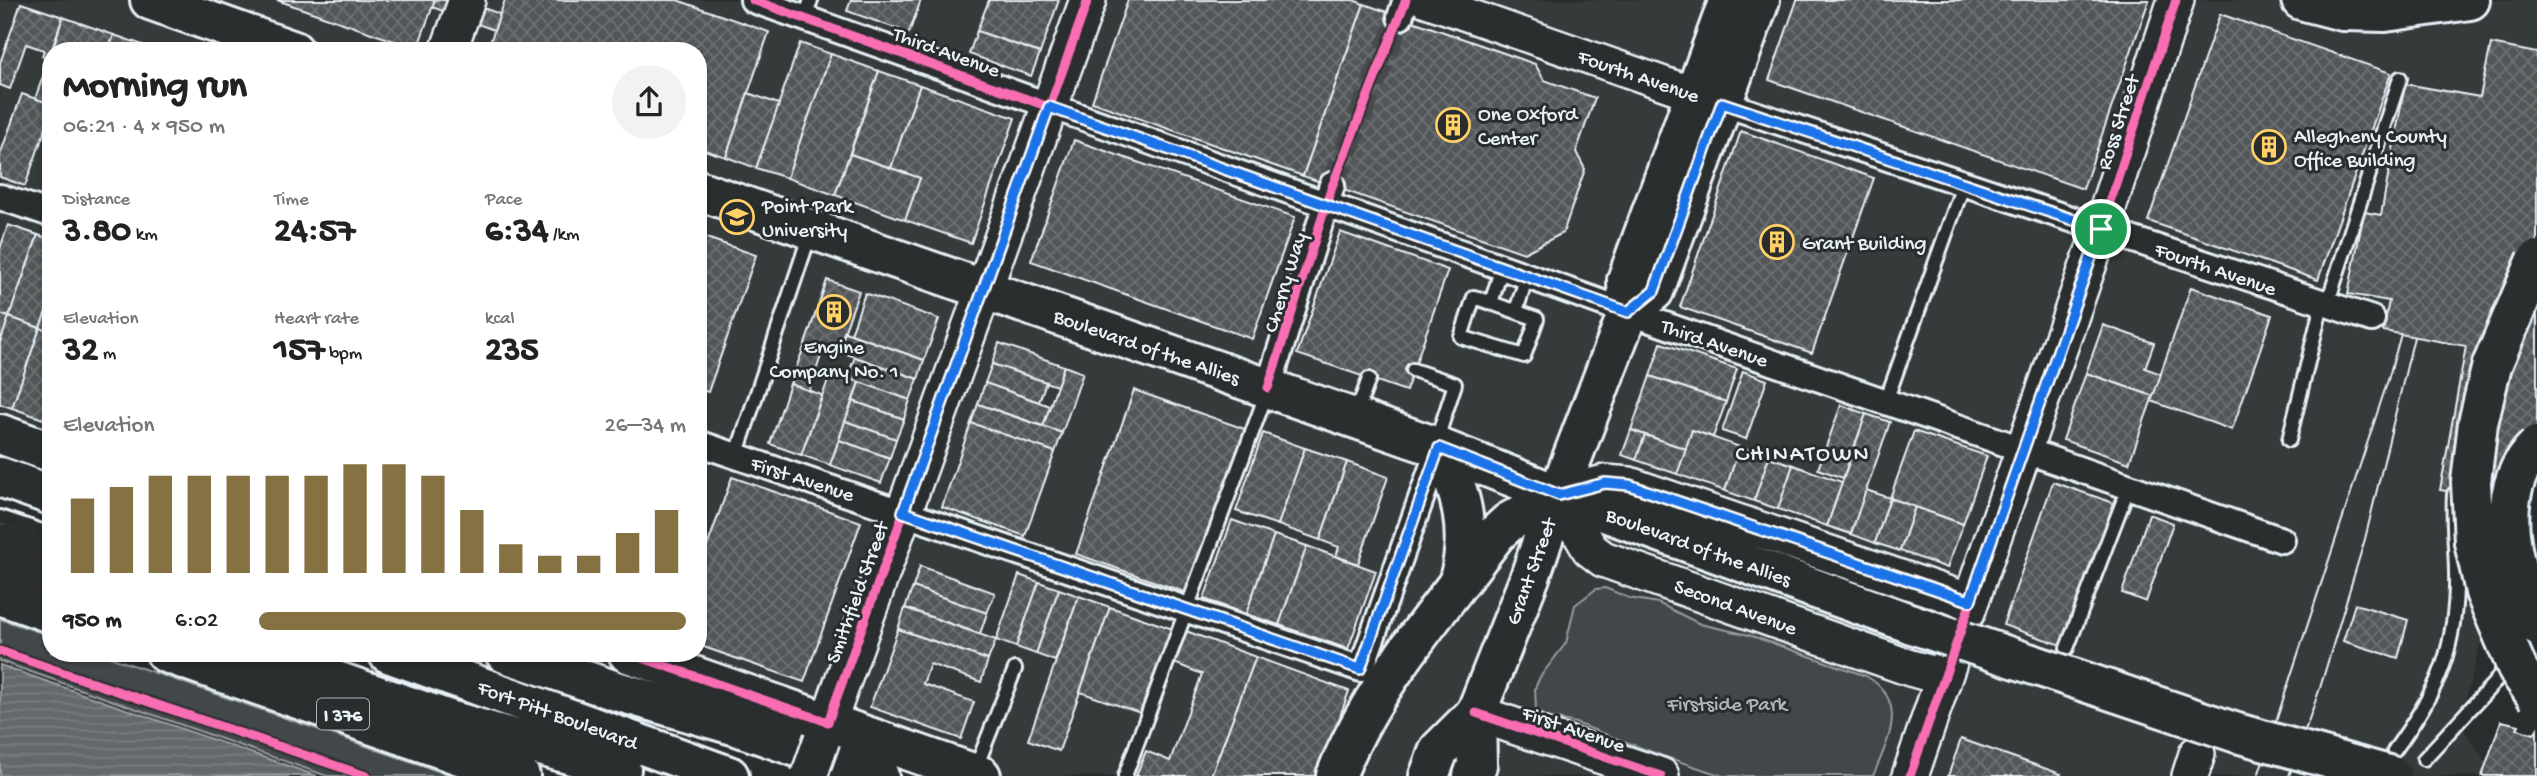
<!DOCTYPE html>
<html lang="en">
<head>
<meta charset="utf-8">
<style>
	:root { --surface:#fff; --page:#f2f2f2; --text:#222; --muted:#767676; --accent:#857141 }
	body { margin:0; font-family:"Gochi Hand",sans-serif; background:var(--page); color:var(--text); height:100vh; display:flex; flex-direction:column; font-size:26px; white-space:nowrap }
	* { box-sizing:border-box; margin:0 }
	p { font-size:23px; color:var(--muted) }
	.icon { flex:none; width:38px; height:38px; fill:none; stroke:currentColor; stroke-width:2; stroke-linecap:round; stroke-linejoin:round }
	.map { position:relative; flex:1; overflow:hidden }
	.details { position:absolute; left:42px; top:42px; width:665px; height:620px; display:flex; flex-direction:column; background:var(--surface); border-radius:28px; box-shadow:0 2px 5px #0004 }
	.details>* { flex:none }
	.pin { position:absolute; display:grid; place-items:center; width:60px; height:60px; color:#fff; margin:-30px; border:4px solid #fff; border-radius:50%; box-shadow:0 2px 7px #0007 }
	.round { display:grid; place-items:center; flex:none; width:74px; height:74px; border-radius:37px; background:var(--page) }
	.headline { display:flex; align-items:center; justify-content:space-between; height:119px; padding:0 21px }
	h1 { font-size:38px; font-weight:700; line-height:52px }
	.stats { display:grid; grid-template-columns:repeat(3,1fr); gap:10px; height:119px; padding:7px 21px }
	.stats div { display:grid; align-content:center }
	.stats b { font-size:35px; font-weight:700 }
	.stats small { font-size:19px; font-weight:400 }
	.stats p { font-size:19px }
	.chart { height:196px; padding:14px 21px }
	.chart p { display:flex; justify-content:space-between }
	.chart svg { width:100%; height:126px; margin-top:7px; stroke:var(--accent); stroke-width:6 }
	ul { padding:0 21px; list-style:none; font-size:23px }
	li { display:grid; grid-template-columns:112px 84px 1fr; align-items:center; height:52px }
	li i { height:18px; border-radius:9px; background:var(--accent) }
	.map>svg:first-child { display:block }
	.built { fill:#363a3b }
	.park { fill:#424648; stroke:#959ca0; stroke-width:2 }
	.water { fill:url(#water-rules); stroke:#989fa3; stroke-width:2 }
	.building { fill:url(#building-cross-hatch); stroke:#e8f1f8; stroke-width:2 }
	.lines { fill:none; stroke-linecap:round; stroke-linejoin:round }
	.minor-tunnel { stroke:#464a4c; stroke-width:24; stroke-dasharray:24 12; stroke-linecap:butt }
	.service-casing { stroke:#e8f1f8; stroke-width:18 }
	.minor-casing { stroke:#e8f1f8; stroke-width:30 }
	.tertiary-casing { stroke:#e8f1f8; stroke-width:37 }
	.secondary-casing { stroke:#e8f1f8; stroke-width:40 }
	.primary-casing { stroke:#e8f1f8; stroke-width:44 }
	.motorway-casing { stroke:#e8f1f8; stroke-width:44 }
	.service { stroke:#2a2d2e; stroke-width:12 }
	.minor { stroke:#2a2d2e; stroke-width:24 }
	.tertiary { stroke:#2a2d2e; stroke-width:32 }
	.secondary { stroke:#2a2d2e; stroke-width:35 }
	.primary { stroke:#2a2d2e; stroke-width:38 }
	.motorway { stroke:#2a2d2e; stroke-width:38 }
	.tram { stroke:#e8f1f8; stroke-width:2 }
	.secondary-bridge-casing { stroke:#e8f1f8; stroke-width:40; stroke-linecap:butt }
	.primary-bridge-casing { stroke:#e8f1f8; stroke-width:44; stroke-linecap:butt }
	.trunk-bridge-casing { stroke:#e8f1f8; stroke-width:44; stroke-linecap:butt }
	.motorway-bridge-casing { stroke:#e8f1f8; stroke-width:44; stroke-linecap:butt }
	.secondary-bridge { stroke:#2a2d2e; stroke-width:35 }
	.primary-bridge { stroke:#2a2d2e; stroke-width:38 }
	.trunk-bridge { stroke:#2a2d2e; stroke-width:38 }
	.motorway-bridge { stroke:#2a2d2e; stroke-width:38 }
	.cycleway-casing { stroke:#2a2d2e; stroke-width:13 }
	.cycleway { stroke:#f96db3; stroke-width:9 }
	.route-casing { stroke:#fff; stroke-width:14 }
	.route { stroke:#1a73e8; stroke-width:9 }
	.labels { text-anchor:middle; stroke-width:6; stroke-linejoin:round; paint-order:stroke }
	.shield { fill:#2a2d2e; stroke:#afb6bb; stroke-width:2 }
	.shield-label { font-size:19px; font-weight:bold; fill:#e8f1f8 }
	.street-label { font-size:21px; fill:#e8f1f8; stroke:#2a2d2e }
	.poi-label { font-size:21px; fill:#e8f1f8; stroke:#2a2d2e; text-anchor:start }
	.park-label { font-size:21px; fill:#aeb5ba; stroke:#2a2d2e }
	.neighbourhood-label { font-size:23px; letter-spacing:2px; fill:#e8f1f8; stroke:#2a2d2e }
</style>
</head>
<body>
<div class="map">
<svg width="2537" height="776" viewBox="0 0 2537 776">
	<defs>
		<pattern id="water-rules" width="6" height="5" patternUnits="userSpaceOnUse" patternTransform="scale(1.75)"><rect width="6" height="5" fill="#63686b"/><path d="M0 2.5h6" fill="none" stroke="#797e81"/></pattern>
		<pattern id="building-cross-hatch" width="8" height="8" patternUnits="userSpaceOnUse" patternTransform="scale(1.75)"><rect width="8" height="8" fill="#535759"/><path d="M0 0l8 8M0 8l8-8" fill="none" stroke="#6c7072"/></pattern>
	</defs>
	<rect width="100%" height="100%" fill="#2a2d2e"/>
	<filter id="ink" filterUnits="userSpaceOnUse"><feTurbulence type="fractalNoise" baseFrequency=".0143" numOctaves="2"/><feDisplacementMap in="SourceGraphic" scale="14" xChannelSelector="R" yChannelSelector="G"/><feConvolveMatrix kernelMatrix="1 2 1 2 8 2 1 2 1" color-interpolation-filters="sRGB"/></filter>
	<g filter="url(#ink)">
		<polygon class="built" points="0,0 2537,0 2537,433 2459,723 2495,776 960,776 606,653 698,653 698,51 51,51 51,460 0,442"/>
		<g class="park">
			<path d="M 1605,588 L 1629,598 L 1658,603 L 1700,624 L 1749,635 L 1866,676 C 1910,702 1888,740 1873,776 L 1723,776 L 1660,755 L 1576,723 L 1547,717 L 1536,709 L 1535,688 L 1540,677 L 1566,643 L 1575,605 L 1596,589 Z"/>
			<polygon points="0,619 51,636 51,653 98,653 452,776 327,776 0,661"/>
		</g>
		<polygon class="water" points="0,665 317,776 0,776"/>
		<g class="building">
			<polygon points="277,0 435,0 417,49"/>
			<polygon points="435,0 462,0 500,14 494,30 432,7"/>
			<polygon points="505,0 677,0 769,32 726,157 698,148 698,51 487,51"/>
			<polygon points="851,0 921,0 909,33 847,11"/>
			<polygon points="989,0 1059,0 1040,53 977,31"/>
			<polygon points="1128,0 1353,0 1364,4 1303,176 1092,102"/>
			<polygon points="1797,0 2149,0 2083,189 1769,80"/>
			<polygon points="21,3 63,17 49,58 42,56 44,50 26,44 10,89 0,85 0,63"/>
			<polygon points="1364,4 1535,64 1544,80 1595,98 1576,152 1585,169 1563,233 1524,253 1303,176"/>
			<polygon points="2220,14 2391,73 2318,280 2148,221"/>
			<polygon points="63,17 114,35 108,51 52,51"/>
			<polygon points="977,31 1040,53 1031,76 969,54"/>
			<polygon points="114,35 143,45 141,51 108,51"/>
			<polygon points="800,43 831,54 787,178 756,168"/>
			<polygon points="2491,44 2537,53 2537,476 2496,500 2440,490 2466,346 2383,331 2389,301 2348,294 2364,212 2381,215 2405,84 2480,97"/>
			<polygon points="51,53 51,104 35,99"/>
			<polygon points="831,54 879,71 835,195 787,178"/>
			<polygon points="879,71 920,85 891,168 850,154"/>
			<polygon points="920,85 1015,118 971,243 905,220 920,178 891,168"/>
			<polygon points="748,93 779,104 756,168 726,157"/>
			<polygon points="22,94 51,104 51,113 25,186 0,177 0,155"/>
			<polygon points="1741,131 1874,178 1812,353 1680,307"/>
			<polygon points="1074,140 1295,217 1252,339 1031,261"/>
			<polygon points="850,154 920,178 905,220 835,195"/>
			<polygon points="8,225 38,235 9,317 0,314 0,249"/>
			<polygon points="1340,232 1448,270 1406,391 1297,354"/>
			<polygon points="38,235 51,239 51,298 40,328 9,317"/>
			<polygon points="698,235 756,255 708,392 699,389 698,391"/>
			<polygon points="827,280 859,291 835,358 804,347"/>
			<polygon points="2191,287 2272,315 2232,430 2151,401"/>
			<polygon points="865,293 939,319 924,360 851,334"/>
			<polygon points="51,298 51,332 40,328"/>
			<polygon points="0,314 9,317 0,343"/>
			<polygon points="9,317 40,328 12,408 0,404 0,343"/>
			<polygon points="2103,325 2154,343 2145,368 2161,374 2153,396 2086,373"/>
			<polygon points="40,328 51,332 51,396 43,419 12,408"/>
			<polygon points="845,332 924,360 918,379 838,351"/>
			<polygon points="999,343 1064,366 1057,386 992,364"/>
			<polygon points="1661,343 1737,369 1726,402 1650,376"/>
			<polygon points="804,347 822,353 809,391 790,384"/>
			<polygon points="855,357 918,379 910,400 847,378"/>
			<polygon points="992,364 1046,382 1039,402 985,383"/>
			<polygon points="1064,366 1083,373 1062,433 1043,426"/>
			<polygon points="1743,371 1767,380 1746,439 1722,431"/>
			<polygon points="831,372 859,382 830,465 801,455"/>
			<polygon points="2086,373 2153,396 2129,463 2063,440"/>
			<polygon points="1650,376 1726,402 1713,437 1692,430 1686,449 1631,430"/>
			<polygon points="859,382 910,400 904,419 853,401"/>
			<polygon points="985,383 1050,406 1043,426 978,404"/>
			<polygon points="790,384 822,395 801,455 770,444"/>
			<polygon points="1134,390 1245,429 1187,593 1076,554"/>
			<polygon points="853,401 904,419 896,439 845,421"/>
			<polygon points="978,404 1062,433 1055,452 971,423"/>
			<polygon points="1841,405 1866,414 1843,478 1818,469"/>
			<polygon points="1866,414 1890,422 1851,534 1827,526"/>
			<polygon points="845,421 896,439 890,458 839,440"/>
			<polygon points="971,423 1055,452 1025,536 942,507"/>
			<polygon points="1631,430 1645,435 1636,460 1622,455"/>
			<polygon points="1692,430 1740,447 1725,491 1677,474"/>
			<polygon points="1914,431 1987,456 1963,524 1890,498"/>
			<polygon points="1263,433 1305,448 1278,525 1236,511"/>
			<polygon points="1645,435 1686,449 1677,474 1636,460"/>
			<polygon points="839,440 890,458 881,483 830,465"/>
			<polygon points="1740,447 1769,457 1754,501 1725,491"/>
			<polygon points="1305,448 1347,462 1320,540 1278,525"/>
			<polygon points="1769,457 1793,465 1778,509 1754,501"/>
			<polygon points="1347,462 1388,477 1358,564 1336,556 1339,547 1320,540"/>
			<polygon points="1793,465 1842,482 1827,526 1778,509"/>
			<polygon points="732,477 861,522 804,682 698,645 698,572"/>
			<polygon points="2053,482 2114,503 2064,646 2003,625"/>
			<polygon points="1866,490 1890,498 1875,543 1851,534"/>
			<polygon points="1890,498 1915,507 1900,551 1875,543"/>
			<polygon points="1915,507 1963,524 1947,568 1900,551"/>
			<polygon points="2149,514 2173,523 2146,602 2122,593"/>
			<polygon points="1232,520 1274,535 1246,614 1204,599"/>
			<polygon points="1274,535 1307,546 1279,625 1246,614"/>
			<polygon points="1307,546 1376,571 1348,649 1279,625"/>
			<polygon points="920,566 995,593 987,613 913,587"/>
			<polygon points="1019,575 1039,582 1016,647 996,640"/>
			<polygon points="1039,582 1059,589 1036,654 1016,647"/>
			<polygon points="913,587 987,613 980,634 905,608"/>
			<polygon points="1059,589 1079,596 1055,661 1036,654"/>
			<polygon points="1079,596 1110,607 1059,751 1028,740"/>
			<polygon points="2355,604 2408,620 2398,658 2343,641"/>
			<polygon points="1110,607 1173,629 1143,714 1080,692"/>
			<polygon points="905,608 996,640 988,660 898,629"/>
			<polygon points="898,629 988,660 981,682 930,664 923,684 974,702 961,739 870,707"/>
			<polygon points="1186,631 1256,657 1211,776 1136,776 1146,751 1170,761 1202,674 1174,663"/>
			<polygon points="1256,657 1349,691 1319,776 1211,776"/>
			<polygon points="2501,721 2519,725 2517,729 2534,734 2537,729 2537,776 2482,776"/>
			<polygon points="1961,739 2061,774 2060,776 1948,776"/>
		</g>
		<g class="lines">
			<polyline class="minor-tunnel" points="1332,185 1400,17"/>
			<g class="service-casing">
				<g id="service">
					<polyline points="805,18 811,0"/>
					<polyline points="1491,303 1537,319 1524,356 1461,337 1474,297 1491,303 1502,267"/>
					<polyline points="2327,305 2400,78"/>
					<polyline points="1516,311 1527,276"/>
					<polyline points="1413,370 1455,384 1436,442"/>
					<polyline points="1886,401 1964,183"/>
					<polyline points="1356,414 1369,379"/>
					<polyline points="2289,440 2322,304"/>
					<polyline points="736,456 810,234"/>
					<polyline points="0,517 51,534"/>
					<polyline points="2067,648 2129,486"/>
					<path d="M 2394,751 C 2435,694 2454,658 2456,587 C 2457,556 2452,525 2454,494"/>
					<polyline points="2424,759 2496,681 2509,661"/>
					<polyline points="975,770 1015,669"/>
					<polyline points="1125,776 1267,392"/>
				</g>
			</g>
			<g class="minor-casing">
				<g id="minor">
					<polyline points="753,0 1628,312 2282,540"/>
					<polyline points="1400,17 1406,0"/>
					<polyline points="1722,103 2372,319"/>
					<polyline points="0,197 51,214"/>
					<polyline points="1268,388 1332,185"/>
					<polyline points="698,443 1361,669 1439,448"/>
				</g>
			</g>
			<g class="tertiary-casing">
				<polyline id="tertiary" points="1425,0 1717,102"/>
			</g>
			<g class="secondary-casing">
				<g id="secondary">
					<polyline points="448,51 467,0"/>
					<polyline points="1967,612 2101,229 2176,0"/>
					<polyline points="1943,677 1910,668 1603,559 1590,549 1558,495 1605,483 1629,485 1970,602"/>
					<polyline points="1476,713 1661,776"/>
					<polyline points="822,739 1088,0"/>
					<polyline points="1910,776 1949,662"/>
					<polyline points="2190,776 2197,754"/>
				</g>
			</g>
			<g class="primary-casing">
				<g id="primary">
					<polyline points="150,0 294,51"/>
					<polyline points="2301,0 2343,11 2385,12 2470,0"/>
					<polyline points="698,190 1434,446 1558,495 1912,624"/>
					<polyline points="1628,312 1654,291 1760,0"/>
					<polyline points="0,434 51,452"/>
					<polyline points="0,543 51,560"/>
					<polyline points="388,653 729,776"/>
					<polyline points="628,653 981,776"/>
					<polyline points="1429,776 1439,750 1476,713"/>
					<polyline points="1473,776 1477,765 1476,713 1530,577 1558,495 1628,312 1627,280 1729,0"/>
				</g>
			</g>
			<g class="motorway-casing">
				<g id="motorway">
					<path d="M 1439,448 C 1462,491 1472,532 1459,580"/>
					<polyline points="0,477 51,495"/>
					<polyline points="0,564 51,582"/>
					<polyline points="0,595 51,613"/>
					<polyline points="166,653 520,776"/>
					<polyline points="255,653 449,720 621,769"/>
					<polyline points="505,653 613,690 737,726 879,776"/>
					<path d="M 1336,776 C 1370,688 1440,609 1496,534 L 1509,522 L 1558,495"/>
				</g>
			</g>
			<use href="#service" class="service"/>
			<use href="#minor" class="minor"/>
			<use href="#tertiary" class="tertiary"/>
			<use href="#secondary" class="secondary"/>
			<use href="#primary" class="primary"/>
			<use href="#motorway" class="motorway"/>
			<g class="tram">
				<polyline points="2258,776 2388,380 2401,334"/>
				<polyline points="2289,776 2320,688 2365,539 2414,337"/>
			</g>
			<g class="secondary-bridge-casing">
				<polyline id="secondary-bridge" points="809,776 822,739"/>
			</g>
			<g class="primary-bridge-casing">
				<polyline id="primary-bridge" points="1912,624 2237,733 2392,776"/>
			</g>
			<g class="trunk-bridge-casing">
				<path id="trunk-bridge" d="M 2537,446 C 2489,493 2513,573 2537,625"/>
			</g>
			<g class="motorway-bridge-casing">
				<polyline id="motorway-bridge" points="2537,260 2492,365 2478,423 2471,482 2474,542 2485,592 2518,670 2537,697"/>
			</g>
			<use href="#secondary-bridge" class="secondary-bridge"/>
			<use href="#primary-bridge" class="primary-bridge"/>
			<use href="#trunk-bridge" class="trunk-bridge"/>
			<use href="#motorway-bridge" class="motorway-bridge"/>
			<g class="cycleway-casing">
				<g id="cycleway">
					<polyline points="753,0 1049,107"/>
					<polyline points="1268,388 1331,189 1406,0"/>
					<polyline points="0,651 366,776"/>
					<polyline points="628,653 828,722 1088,0"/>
					<polyline points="1476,713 1661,776"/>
					<polyline points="1910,776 2101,229 2176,0"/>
				</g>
			</g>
			<use href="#cycleway" class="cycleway"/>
		</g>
	</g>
	<g class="lines" filter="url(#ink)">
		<g class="route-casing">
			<polygon id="route" points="1722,103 2101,229 1970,601 1629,485 1605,483 1559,495 1439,448 1360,669 903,512 1049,107 1628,312 1654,291"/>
		</g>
		<use href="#route" class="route"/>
	</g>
	<defs>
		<g id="building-ring" transform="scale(1.75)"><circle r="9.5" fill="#2a2d2e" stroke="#ffd166" stroke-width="1.5"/><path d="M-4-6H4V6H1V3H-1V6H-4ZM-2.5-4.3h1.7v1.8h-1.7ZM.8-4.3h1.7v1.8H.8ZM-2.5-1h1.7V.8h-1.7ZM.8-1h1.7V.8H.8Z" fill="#ffd166"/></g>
		<g id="university-ring" transform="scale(1.75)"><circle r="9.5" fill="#2a2d2e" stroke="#ffd166" stroke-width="1.5"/><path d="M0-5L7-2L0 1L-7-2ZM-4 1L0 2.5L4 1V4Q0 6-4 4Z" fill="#ffd166"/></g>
	</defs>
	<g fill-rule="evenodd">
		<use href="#building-ring" x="1453" y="125"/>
		<use href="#building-ring" x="2269" y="147"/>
		<use href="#university-ring" x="737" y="217"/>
		<use href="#building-ring" x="1777" y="242"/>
		<use href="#building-ring" x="834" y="312"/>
	</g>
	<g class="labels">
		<rect class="shield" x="317" y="698.5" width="52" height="31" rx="5"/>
		<g class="shield-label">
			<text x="343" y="721">I 376</text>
		</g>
		<g class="street-label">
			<text transform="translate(947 51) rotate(20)" y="7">Third Avenue</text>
			<text transform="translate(1639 75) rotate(19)" y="7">Fourth Avenue</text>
			<text transform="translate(2117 122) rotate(-72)" y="7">Ross Street</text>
			<text transform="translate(2216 268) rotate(19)" y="7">Fourth Avenue</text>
			<text transform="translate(1284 282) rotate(-73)" y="7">Cherry Way</text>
			<text transform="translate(1715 342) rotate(19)" y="7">Third Avenue</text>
			<text transform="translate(1147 346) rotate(19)" y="7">Boulevard of the Allies</text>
			<text transform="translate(803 478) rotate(18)" y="7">First Avenue</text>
			<text transform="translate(1699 546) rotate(20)" y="7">Boulevard of the Allies</text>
			<text transform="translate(1530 571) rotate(-70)" y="7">Grant Street</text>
			<text transform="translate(856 592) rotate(-70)" y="7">Smithfield Street</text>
			<text transform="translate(1736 606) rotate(20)" y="7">Second Avenue</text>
			<text transform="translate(558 714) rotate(20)" y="7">Fort Pitt Boulevard</text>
			<text transform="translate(1574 728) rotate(19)" y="7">First Avenue</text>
		</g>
		<g class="poi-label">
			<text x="1478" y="120">One Oxford<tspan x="1478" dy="24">Center</tspan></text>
			<text x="2294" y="142">Allegheny County<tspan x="2294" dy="24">Office Building</tspan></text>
			<text x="762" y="212">Point Park<tspan x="762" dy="24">University</tspan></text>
			<text x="1802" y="249">Grant Building</text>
			<text x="834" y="353" text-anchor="middle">Engine<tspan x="834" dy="24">Company No. 1</tspan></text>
		</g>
		<g class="park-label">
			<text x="1727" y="710">Firstside Park</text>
		</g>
		<g class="neighbourhood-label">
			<text x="1803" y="460">CHINATOWN</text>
		</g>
	</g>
</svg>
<div class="pin" style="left:2101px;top:229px;background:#1e9e55"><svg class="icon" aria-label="arrive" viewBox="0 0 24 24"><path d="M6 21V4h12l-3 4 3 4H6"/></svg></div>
<section class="details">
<div class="headline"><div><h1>Morning run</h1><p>06:21 · 4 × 950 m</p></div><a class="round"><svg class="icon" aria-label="share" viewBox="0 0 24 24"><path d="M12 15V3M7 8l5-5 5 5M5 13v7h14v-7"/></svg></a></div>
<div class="stats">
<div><p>Distance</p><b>3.80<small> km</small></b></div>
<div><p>Time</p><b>24:57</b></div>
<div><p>Pace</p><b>6:34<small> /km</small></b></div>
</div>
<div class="stats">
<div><p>Elevation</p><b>32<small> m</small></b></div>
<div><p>Heart rate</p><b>157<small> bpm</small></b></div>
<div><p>kcal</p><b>235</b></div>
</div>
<div class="chart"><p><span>Elevation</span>26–34 m</p>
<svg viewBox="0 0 160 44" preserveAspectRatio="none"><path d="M5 44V18M15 44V14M25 44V10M35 44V10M45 44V10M55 44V10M65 44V10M75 44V6M85 44V6M95 44V10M105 44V22M115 44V34M125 44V38M135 44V38M145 44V30M155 44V22"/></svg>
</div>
<ul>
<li><b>950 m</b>6:02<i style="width:100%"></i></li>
</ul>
</section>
</div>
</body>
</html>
